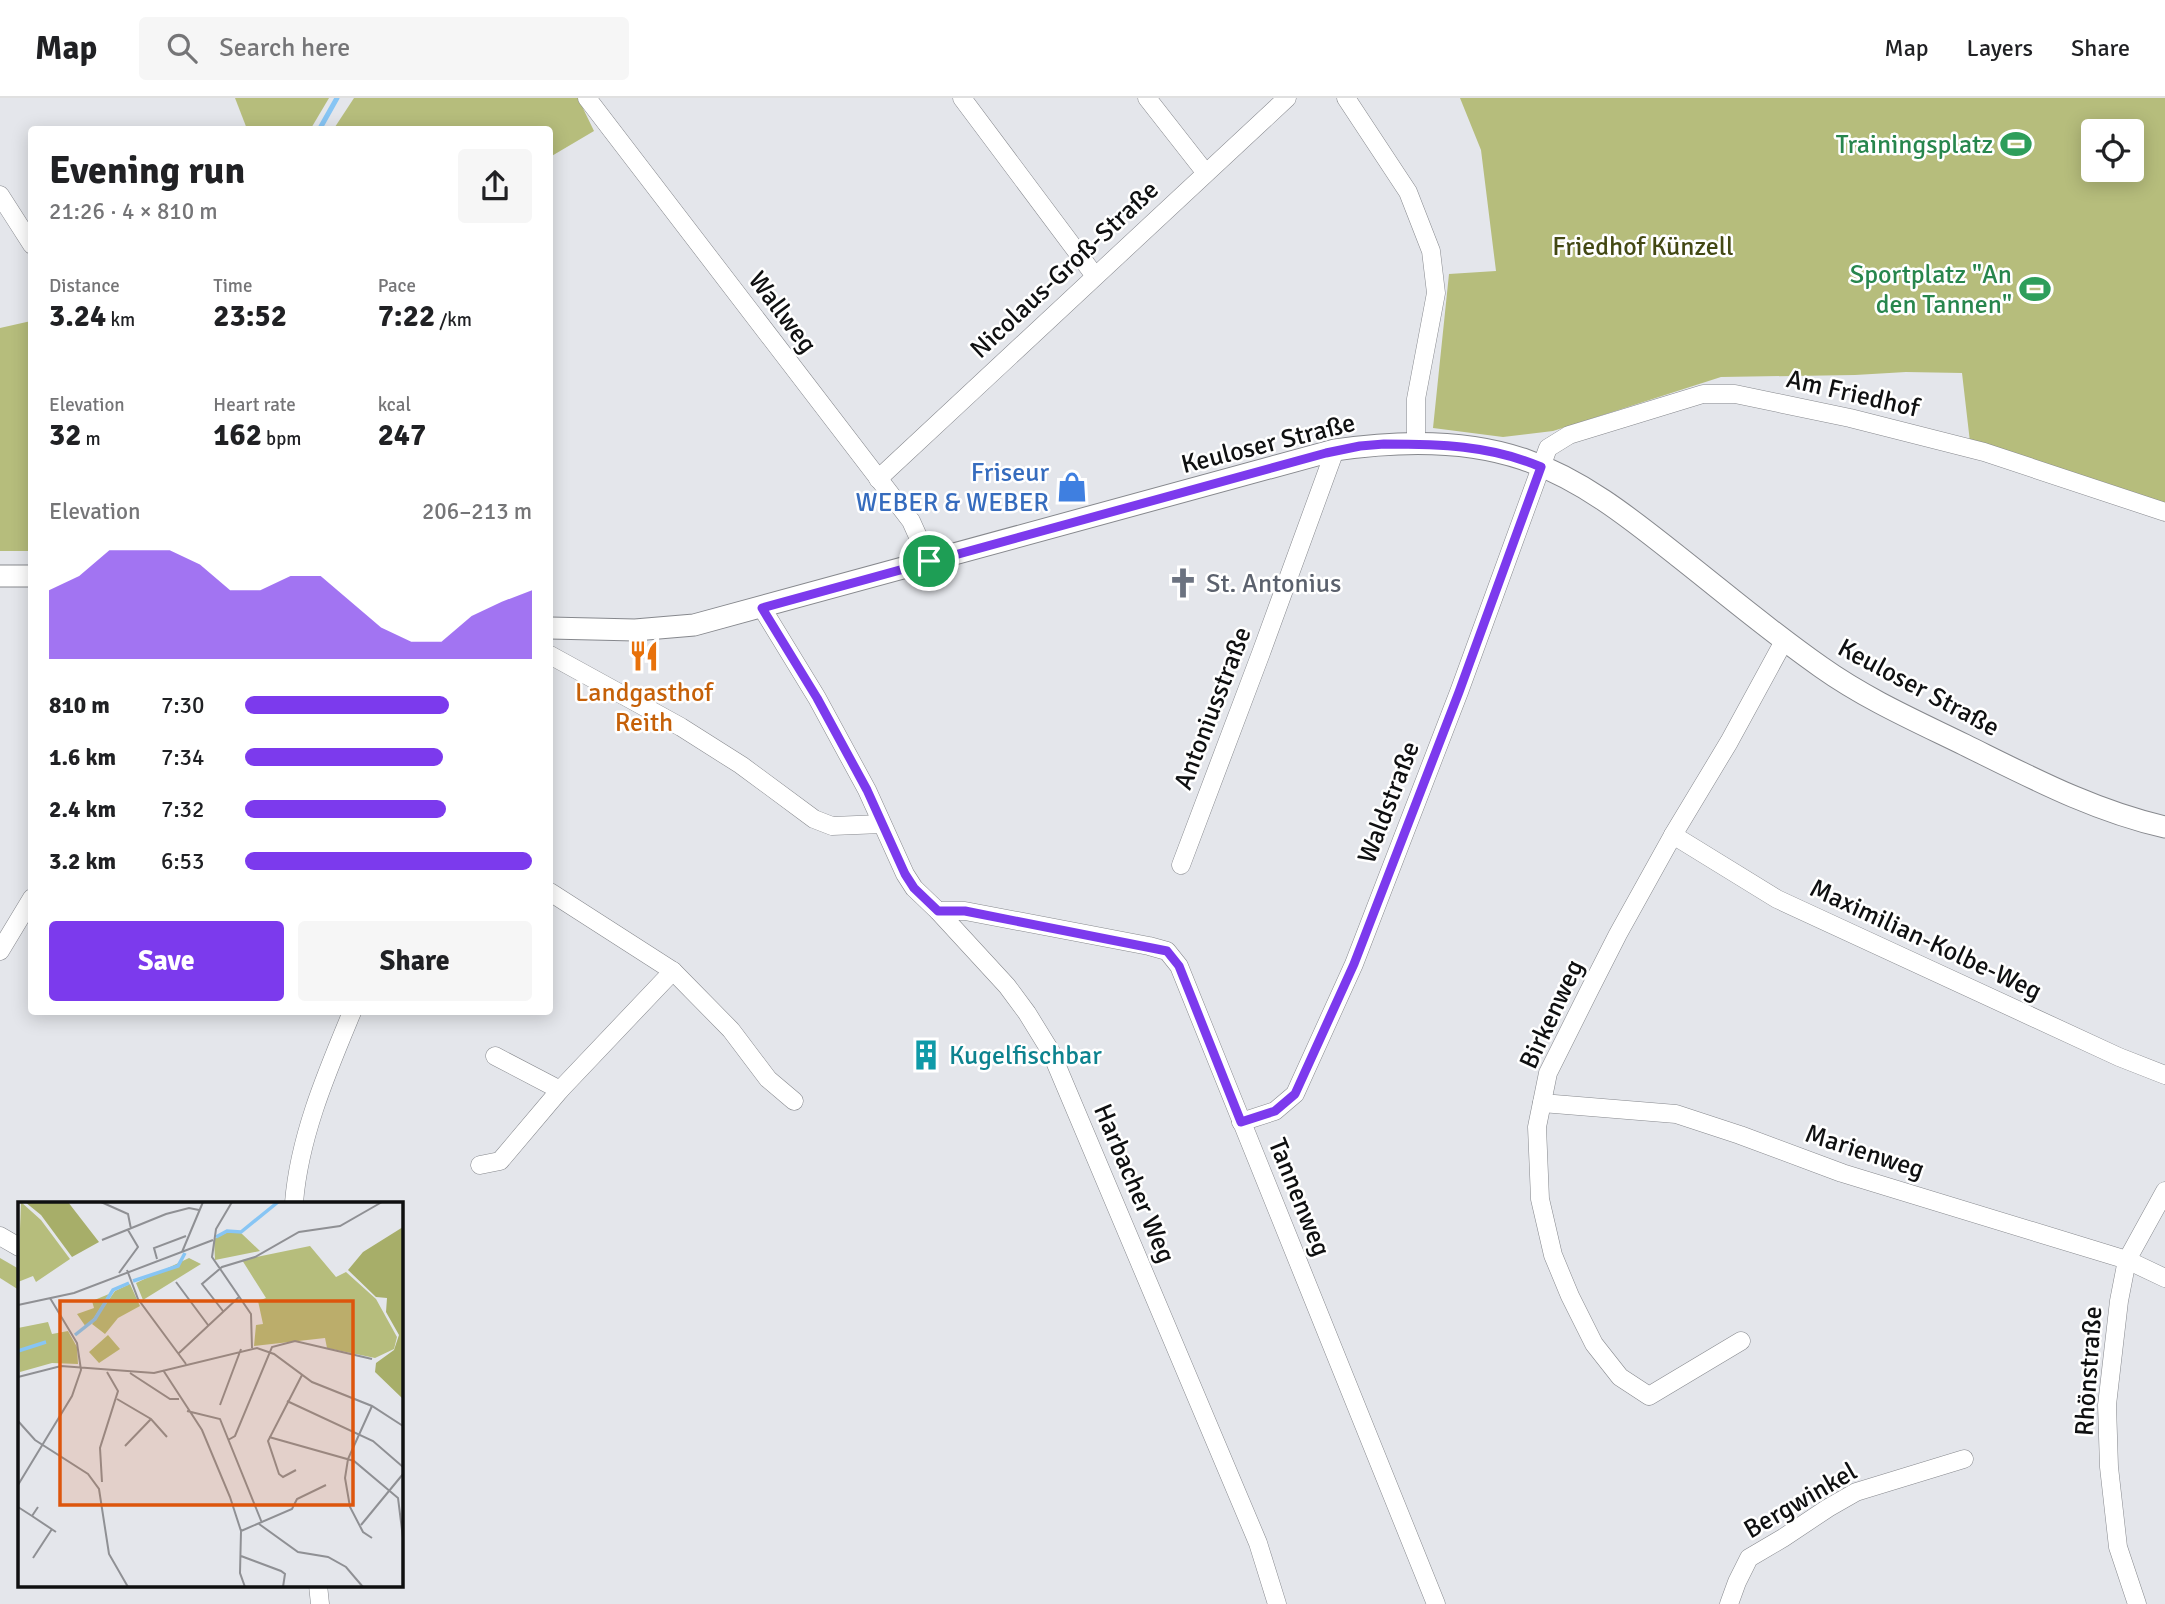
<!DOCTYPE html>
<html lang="en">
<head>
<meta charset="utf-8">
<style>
	:root { --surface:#fff; --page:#f6f6f6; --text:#202124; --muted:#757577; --line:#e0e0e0; --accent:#7c3aed }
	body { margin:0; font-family:Signika,sans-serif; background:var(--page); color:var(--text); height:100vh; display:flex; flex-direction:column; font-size:26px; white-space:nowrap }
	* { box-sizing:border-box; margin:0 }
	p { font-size:23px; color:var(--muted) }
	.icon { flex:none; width:38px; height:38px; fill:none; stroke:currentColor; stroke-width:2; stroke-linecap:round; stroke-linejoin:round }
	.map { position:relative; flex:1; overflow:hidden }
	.side { position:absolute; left:28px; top:28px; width:525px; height:889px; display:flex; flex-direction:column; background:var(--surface); border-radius:7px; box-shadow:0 4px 18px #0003 }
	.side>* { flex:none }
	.tools { position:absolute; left:2081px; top:21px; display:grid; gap:14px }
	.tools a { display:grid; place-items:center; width:63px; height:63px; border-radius:7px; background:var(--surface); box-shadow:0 4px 18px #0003; font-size:35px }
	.pin { position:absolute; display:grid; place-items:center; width:60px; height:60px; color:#fff; margin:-30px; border:4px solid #fff; border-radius:50%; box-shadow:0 2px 7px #0007 }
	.round { display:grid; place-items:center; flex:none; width:74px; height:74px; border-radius:7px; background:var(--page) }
	.overview { display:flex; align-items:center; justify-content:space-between; height:119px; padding:0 21px }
	h1 { font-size:38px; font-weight:800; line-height:52px }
	.figures { display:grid; grid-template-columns:repeat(3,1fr); gap:10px; height:119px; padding:7px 21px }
	.figures div { display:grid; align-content:center }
	.figures b { font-size:30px; font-weight:800 }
	.figures small { font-size:19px; font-weight:400 }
	.figures p { font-size:19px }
	.chart { height:196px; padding:14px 21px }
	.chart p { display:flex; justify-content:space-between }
	.chart svg { width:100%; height:126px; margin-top:7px; fill:var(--accent); opacity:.7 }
	.button { display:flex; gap:14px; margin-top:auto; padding:14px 21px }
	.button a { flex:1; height:80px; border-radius:7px; background:var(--accent); color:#fff; font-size:28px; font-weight:800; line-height:80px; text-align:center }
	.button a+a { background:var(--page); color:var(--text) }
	ul { padding:0 21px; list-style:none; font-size:23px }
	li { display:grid; grid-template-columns:112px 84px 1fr; align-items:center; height:52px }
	li i { height:18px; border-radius:9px; background:var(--accent) }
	header { display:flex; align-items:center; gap:42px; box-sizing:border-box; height:98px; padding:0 35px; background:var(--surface); border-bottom:2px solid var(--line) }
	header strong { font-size:33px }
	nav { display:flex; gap:38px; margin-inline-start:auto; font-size:24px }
	.search { width:490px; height:63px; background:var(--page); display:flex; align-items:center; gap:18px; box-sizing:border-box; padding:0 24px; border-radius:7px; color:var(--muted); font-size:26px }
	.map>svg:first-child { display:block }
	.green { fill:#b6bd7c; fill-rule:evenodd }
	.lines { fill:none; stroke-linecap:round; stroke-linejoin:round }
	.stream { stroke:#87c5f4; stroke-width:5 }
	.minor-casing { stroke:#86888d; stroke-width:19 }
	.tertiary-casing { stroke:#86888d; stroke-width:23 }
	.minor { stroke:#fff; stroke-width:18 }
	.tertiary { stroke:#fff; stroke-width:21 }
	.route-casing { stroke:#fff; stroke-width:14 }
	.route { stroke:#7c3aed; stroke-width:9 }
	.labels { text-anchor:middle; stroke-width:5; stroke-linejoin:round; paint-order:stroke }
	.leisure-label { font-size:26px; fill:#27864d; stroke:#fff; text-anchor:end }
	.park-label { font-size:26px; fill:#434813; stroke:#fff }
	.street-label { font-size:26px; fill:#0f1011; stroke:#fff }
	.shop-label { font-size:26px; fill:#366cbe; stroke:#fff; text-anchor:end }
	.worship-label { font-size:26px; fill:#5b616d; stroke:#fff; text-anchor:start }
	.food-label { font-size:26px; fill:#c56008; stroke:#fff }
	.culture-label { font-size:26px; fill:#0d838f; stroke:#fff; text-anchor:start }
	.inset-river { fill:none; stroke:#87c5f4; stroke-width:3.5 }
	.inset-road { fill:none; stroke:#8f9094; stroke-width:2 }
	.view { fill:#dd550c; fill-opacity:0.15; stroke:#dd550c; stroke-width:3.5 }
	.inset-edge { fill:none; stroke:#0f1011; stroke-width:3.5 }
</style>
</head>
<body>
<header>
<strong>Map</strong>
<div class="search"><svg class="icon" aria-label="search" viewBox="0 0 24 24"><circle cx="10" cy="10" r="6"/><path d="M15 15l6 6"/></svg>Search here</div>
<nav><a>Map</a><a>Layers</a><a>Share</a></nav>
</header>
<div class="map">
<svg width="2165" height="1506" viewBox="0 0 2165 1506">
	<rect width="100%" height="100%" fill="#e4e6eb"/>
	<g class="green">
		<polygon points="235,0 329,0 310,32 247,31"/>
		<polygon points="354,0 578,0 594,33 550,59 550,32 333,32"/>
		<path d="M 1460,0 L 2165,0 L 2165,410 L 1970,344 L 1962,275 L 1906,274 L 1855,277 L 1721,279 L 1553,333 L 1503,339 L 1433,330 L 1449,176 L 1496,173 L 1481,52 ZM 2093,33 L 2132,33 L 2132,72 L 2093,72 Z"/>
		<polygon points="31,223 31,453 0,453 0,230"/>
		<polygon points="0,1160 19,1171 19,1192 0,1180"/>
	</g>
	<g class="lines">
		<polyline class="stream" points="319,32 337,0"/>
		<g class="minor-casing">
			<g id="minor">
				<polyline points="587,0 911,423 929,463"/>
				<polyline points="962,0 1095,178"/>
				<polyline points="1147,0 1205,74"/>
				<polyline points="1346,0 1408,94 1431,153 1436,195 1416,301 1416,346"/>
				<polyline points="0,97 32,147"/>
				<polyline points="878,381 1287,0"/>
				<polyline points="762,510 817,600 867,692 905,776 914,790 938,813 1007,888 1027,915 1051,954 1258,1445 1277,1506"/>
				<polyline points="550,557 681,629 741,667 814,721 832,728 882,726"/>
				<polyline points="1673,737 1777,801 2119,959 2165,977"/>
				<polyline points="1181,767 1261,555 1335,352"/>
				<polyline points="550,794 673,873 731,932 768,981 794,1003"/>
				<polyline points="938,813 965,813 1149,848 1167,853 1179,868 1436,1506"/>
				<polyline points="0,853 32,800"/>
				<polyline points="495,958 560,992"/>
				<polyline points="1542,1005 1676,1016 1740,1037 1842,1075 2127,1162 2165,1180"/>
				<polyline points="1241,1024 1275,1013 1295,996 1354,866 1459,594 1548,350 1569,337 1703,296 1735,296 1850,320 1984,354 2165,414"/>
				<polyline points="480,1067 500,1063 560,992 673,873"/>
				<path d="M 294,1105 C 299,1039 327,974 352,914"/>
				<polyline points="0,1138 19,1149"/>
				<polyline points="1741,1243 1649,1298 1620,1279 1594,1246 1570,1198 1553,1157 1540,1101 1537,1029 1548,975 1589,893 1618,836 1673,737 1729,644 1784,543"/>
				<polyline points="318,1487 320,1506"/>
				<polyline points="1729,1506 1737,1484 1749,1460 1783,1440 1828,1410 1856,1394 1964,1361"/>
				<polyline points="2137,1506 2118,1449 2109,1369 2107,1307 2119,1203 2127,1162 2165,1093"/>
			</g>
		</g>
		<g class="tertiary-casing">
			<g id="tertiary">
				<polyline points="0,478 32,478"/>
				<path d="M 550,530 L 635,532 L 694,527 L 1335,352 C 1395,343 1464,341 1523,361 C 1583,382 1630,420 1679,459 C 1726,496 1772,535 1821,569 C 1866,601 1916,623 1965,647 C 2030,679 2094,713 2165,729"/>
			</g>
		</g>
		<use href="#minor" class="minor"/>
		<use href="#tertiary" class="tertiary"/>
	</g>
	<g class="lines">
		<g class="route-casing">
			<path id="route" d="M 1384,346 C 1438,346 1490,347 1541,369 L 1459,594 L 1354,866 L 1295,996 L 1275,1013 L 1241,1024 L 1179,868 L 1167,853 L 965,813 L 938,813 L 914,790 L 905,776 L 867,692 L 817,600 L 762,510 L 1326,355 L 1360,348 Z"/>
		</g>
		<use href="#route" class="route"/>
	</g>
	<defs>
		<g id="stadium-bare" transform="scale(2.415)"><path d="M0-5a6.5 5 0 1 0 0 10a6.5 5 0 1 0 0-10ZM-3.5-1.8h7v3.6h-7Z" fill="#2e9e5b" stroke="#fff" stroke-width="2.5" paint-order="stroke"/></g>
		<g id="shop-bare" transform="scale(2.415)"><path d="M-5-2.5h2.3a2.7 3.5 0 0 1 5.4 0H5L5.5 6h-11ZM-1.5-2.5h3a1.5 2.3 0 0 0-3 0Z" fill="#3f7fe0" stroke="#fff" stroke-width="2.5" paint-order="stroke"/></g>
		<g id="church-bare" transform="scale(2.415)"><path d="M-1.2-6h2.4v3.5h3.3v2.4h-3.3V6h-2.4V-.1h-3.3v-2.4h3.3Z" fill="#6b7280" stroke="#fff" stroke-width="2.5" paint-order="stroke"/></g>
		<g id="restaurant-bare" transform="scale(2.415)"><path d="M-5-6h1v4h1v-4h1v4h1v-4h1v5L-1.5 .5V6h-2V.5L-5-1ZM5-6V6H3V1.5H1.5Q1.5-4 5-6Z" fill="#e8710a" stroke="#fff" stroke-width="2.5" paint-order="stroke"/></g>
		<g id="building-bare" transform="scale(2.415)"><path d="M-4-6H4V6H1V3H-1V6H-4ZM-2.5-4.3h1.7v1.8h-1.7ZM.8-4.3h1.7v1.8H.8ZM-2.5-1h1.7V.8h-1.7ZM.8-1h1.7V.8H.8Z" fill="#0f9aa8" stroke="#fff" stroke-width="2.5" paint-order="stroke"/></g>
	</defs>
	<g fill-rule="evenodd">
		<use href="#stadium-bare" x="2016" y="46"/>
		<use href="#stadium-bare" x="2035" y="191"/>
		<use href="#shop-bare" x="1072" y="389"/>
		<use href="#church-bare" x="1183" y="485"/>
		<use href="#restaurant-bare" x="644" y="558"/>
		<use href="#building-bare" x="926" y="957"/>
	</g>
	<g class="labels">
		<g class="leisure-label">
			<text x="1993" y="55">Trainingsplatz</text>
			<text x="2012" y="185">Sportplatz "An<tspan x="2012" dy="30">den Tannen"</tspan></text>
		</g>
		<g class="park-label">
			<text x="1643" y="157">Friedhof Künzell</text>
		</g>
		<g class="street-label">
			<text transform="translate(1064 171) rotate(-43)" y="9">Nicolaus-Groß-Straße</text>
			<text transform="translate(783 214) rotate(53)" y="9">Wallweg</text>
			<text transform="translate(1853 295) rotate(13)" y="9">Am Friedhof</text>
			<text transform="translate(1268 345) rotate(-14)" y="9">Keuloser Straße</text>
			<text transform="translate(1919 589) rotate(28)" y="9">Keuloser Straße</text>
			<text transform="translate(1212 610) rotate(-69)" y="9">Antoniusstraße</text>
			<text transform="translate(1388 704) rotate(-69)" y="9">Waldstraße</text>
			<text transform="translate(1926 841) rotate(25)" y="9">Maximilian-Kolbe-Weg</text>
			<text transform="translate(1551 916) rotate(-65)" y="9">Birkenweg</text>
			<text transform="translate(1865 1053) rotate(18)" y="9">Marienweg</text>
			<text transform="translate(1135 1085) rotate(67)" y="9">Harbacher Weg</text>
			<text transform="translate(1300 1099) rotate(68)" y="9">Tannenweg</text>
			<text transform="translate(2088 1273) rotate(-86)" y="9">Rhönstraße</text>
			<text transform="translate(1800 1402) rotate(-30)" y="9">Bergwinkel</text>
		</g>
		<g class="shop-label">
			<text x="1049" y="383">Friseur<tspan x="1049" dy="30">WEBER &amp; WEBER</tspan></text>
		</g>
		<g class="worship-label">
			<text x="1206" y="494">St. Antonius</text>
		</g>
		<g class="food-label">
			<text x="644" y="603">Landgasthof<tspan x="644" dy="30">Reith</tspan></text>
		</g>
		<g class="culture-label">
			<text x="949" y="966">Kugelfischbar</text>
		</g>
	</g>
	<g transform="translate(18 1104)">
		<rect width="385" height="385" fill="#e4e6eb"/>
		<path d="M 3,0 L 23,18 L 52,57 L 18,80 L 15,74 L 0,80 ZM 212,29 L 223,31 L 242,49 L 197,58 L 196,37 ZM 292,44 L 318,75 L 328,70 L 358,97 L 379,135 L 376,147 L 357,156 L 309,146 L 307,136 L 236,144 L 238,123 L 245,122 L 240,99 L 248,96 L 224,58 ZM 171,56 L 183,62 L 125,98 L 118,81 ZM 112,82 L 122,104 L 100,116 L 87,132 L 74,122 L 97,89 ZM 91,92 L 76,116 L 68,125 L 59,112 L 76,106 L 74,99 ZM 30,120 L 34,132 L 50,129 L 59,145 L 60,162 L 34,161 L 2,170 L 0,126 ZM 90,133 L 102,147 L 81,161 L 71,150 Z" fill="#b6bd7c"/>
		<path d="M 7,0 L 50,0 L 81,40 L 54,55 L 23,13 ZM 385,25 L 385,197 L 357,170 L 358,161 L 376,148 L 381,133 L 368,110 L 369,96 L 358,95 L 330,68 L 345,50 Z" fill="#a7ae69"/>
		<path class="inset-river" d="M 198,35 L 209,29 L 223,30 L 260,0M 115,79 L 160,64 L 167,51M 57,133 L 77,117 L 95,88 L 111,81M 0,149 L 28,140"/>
		<path class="inset-road" d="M 83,0 L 110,12 L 113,27M 214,0 L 198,27 L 194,55 L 233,112 L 234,146M 84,38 L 148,12 L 171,6 L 181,8M 164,50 L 185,0M 139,57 L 136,46 L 168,34M 109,68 L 120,97 L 168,162M 101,71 L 120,45 L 110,28M 158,80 L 190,123M 0,103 L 56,91 L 195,38M 205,109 L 184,82 L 204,65 L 237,55 L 281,30 L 322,24 L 364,0M 161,151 L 221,95M 145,168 L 184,228 L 212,295 L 223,329 L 222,371 L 227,385M 112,171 L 152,197 L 161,197M 0,175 L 43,164 L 136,171 L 239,146 L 256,152 L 294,180 L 354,204 L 385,224M 99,197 L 133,217 L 149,235M 269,199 L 355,239 L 385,265M 202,203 L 223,147M 169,209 L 202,217 L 244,321M 0,219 L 17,238 L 70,272 L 81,287 L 91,352 L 110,385M 251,235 L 336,259 L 380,296 L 385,336M 210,238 L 217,234 L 254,145 L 277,139 L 354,157M 107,244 L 133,217M 278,268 L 265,275 L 261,272 L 250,239 L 284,173M 84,280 L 82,246 L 100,189 L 89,170M 0,283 L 54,194 L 63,168 L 59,141 L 32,96M 0,305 L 14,314 L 20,305M 14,314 L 38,330M 241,322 L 280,350 L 310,355 L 328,365 L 345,385M 343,323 L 385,272M 223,329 L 274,307 L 279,297 L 308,283M 354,336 L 345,330 L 332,305 L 327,276 L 330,257 L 354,204M 223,354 L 263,369 L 267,372 L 265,385M 15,356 L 34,327"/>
		<path class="view" d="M 42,99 L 335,99 L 335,303 L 42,303 Z"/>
		<rect width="385" height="385" class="inset-edge"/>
	</g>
</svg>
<div class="tools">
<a><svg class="icon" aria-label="locate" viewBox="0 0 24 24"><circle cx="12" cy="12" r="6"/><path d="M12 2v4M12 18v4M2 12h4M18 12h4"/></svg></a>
</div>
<div class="pin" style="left:929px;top:463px;background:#1e9e55"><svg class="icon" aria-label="arrive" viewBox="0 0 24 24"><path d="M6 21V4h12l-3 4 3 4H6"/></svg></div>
<section class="side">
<div class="overview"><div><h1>Evening run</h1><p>21:26 · 4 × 810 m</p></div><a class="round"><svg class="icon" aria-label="share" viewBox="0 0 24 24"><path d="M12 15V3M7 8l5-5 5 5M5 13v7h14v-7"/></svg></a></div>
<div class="figures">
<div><p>Distance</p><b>3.24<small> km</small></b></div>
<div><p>Time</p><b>23:52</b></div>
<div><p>Pace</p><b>7:22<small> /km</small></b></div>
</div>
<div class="figures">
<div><p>Elevation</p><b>32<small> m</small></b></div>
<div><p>Heart rate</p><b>162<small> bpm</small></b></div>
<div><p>kcal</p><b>247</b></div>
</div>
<div class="chart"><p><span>Elevation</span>206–213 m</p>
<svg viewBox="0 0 160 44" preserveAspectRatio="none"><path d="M0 44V20L10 15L20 6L30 6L40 6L50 11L60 20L70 20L80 15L90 15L100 24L110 33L120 38L130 38L140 29L150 24L160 20V44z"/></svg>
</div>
<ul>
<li><b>810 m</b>7:30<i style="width:71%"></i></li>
<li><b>1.6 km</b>7:34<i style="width:69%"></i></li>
<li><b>2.4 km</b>7:32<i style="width:70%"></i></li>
<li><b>3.2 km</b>6:53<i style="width:100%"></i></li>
</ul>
<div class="button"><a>Save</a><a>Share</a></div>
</section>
</div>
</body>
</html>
